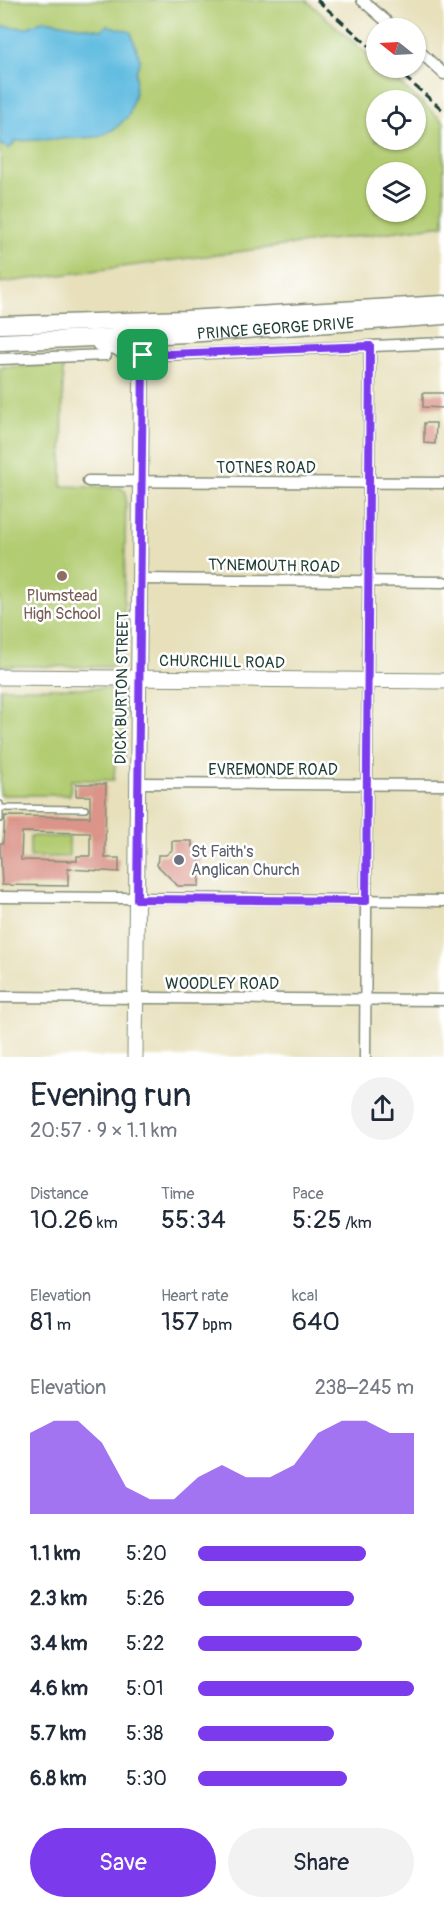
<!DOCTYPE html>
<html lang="en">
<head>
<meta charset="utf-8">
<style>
	:root { --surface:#fff; --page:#f2f2f3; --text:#1f2937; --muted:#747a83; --accent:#7c3aed }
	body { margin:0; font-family:Pangolin,sans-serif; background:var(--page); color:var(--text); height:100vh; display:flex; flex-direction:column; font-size:22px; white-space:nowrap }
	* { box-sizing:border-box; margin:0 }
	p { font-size:20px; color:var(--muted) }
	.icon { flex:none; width:33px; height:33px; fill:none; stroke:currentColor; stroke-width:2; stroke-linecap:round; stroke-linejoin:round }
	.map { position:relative; height:1057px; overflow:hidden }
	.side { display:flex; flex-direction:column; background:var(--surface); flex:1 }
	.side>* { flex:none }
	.needle { width:39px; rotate:288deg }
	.fabs { position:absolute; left:366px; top:18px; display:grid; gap:12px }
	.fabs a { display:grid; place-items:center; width:60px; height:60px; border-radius:50%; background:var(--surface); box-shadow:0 2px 4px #0004; font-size:30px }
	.pin { position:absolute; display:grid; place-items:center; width:51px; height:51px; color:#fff; margin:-26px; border-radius:12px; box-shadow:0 3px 9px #0006 }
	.round { display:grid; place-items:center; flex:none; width:63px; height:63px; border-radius:32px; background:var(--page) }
	.headline { display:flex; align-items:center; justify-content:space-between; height:102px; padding:0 30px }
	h1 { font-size:33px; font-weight:600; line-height:45px }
	.metrics { display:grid; grid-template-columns:repeat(3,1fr); gap:9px; height:102px; padding:6px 30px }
	.metrics div { display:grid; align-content:center }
	.metrics b { font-size:26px; font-weight:600 }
	.metrics small { font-size:16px; font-weight:400 }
	.metrics p { font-size:16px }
	.chart { height:168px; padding:12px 30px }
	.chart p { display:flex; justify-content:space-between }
	.chart svg { width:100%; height:108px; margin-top:6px; fill:var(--accent); opacity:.7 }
	.button { display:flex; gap:12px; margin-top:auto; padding:12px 30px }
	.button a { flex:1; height:69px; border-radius:36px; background:var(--accent); color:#fff; font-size:24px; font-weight:600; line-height:69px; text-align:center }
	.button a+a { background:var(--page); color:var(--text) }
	ul { padding:0 30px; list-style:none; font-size:20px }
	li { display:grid; grid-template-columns:96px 72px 1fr; align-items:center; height:45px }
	li i { height:15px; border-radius:8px; background:var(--accent) }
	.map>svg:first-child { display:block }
	.green { fill:#b2cc72; stroke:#688453; stroke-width:1.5; fill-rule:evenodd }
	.water { fill:#63bde1; stroke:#417d8a; stroke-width:1.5 }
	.building { fill:#da9489; fill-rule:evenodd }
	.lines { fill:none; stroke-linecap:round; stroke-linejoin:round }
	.lane-casing { stroke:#838e78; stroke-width:8 }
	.street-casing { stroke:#838e78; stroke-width:13 }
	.secondary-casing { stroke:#838e78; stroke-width:17 }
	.primary-casing { stroke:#838e78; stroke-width:19 }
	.lane { stroke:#fff; stroke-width:5 }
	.street { stroke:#fff; stroke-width:10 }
	.secondary { stroke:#fff; stroke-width:15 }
	.primary { stroke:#fff; stroke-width:16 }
	.rail { stroke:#1f3d34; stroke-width:3; stroke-dasharray:9 4.5; stroke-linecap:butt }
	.route-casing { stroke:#fff; stroke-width:12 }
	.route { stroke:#7c3aed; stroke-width:8 }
	.education-dot { fill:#8d6e63; stroke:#fff; stroke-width:2 }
	.worship-dot { fill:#6b7280; stroke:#fff; stroke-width:2 }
	.labels { text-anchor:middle; stroke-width:5; stroke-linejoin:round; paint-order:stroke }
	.street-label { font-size:16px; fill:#1f3d34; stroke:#fff }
	.education-label { font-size:16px; fill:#785e54; stroke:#fff }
	.worship-label { font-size:16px; fill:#5b616d; stroke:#fff; text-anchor:start }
</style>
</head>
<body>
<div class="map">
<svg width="444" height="1057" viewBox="0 0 444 1057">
	<rect width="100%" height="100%" fill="#fff"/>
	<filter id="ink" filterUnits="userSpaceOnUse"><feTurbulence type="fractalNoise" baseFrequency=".0167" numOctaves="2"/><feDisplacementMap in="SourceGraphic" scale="12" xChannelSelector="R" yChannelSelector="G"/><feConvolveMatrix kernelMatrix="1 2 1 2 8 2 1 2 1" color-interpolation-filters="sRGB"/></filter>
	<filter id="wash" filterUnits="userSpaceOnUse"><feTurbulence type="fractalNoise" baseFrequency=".008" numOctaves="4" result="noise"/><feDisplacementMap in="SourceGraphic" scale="24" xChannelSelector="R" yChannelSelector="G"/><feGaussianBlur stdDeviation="1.35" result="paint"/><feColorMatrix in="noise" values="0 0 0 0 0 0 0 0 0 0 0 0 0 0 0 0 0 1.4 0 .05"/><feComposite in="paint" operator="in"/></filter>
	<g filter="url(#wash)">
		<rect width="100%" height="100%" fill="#e7e0bb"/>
		<g class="green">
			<path d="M 0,0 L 306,0 L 376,62 L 376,68 L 382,68 L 444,122 L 444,225 L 0,283 ZM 376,100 L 416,100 L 416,140 L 376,140 ZM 376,172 L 416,172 L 416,212 L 376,212 Z"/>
			<polygon points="63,365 62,486 121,488 126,492 123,659 116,667 0,666 0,367"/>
			<polygon points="0,688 108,688 125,701 125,762 115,762 114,780 71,780 70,795 0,795"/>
			<polygon points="30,836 69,837 69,857 30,857"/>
		</g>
		<polygon class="water" points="44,20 102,30 107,25 131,32 140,60 136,72 135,93 129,115 116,128 99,137 16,141 9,149 0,144 0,26 26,28"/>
		<g id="blocks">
			<g class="building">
				<polygon points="423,393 444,393 444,408 423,407"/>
				<polygon points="424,423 436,423 435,444 424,443"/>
				<path d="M 76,784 L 106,784 L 105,858 L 119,858 L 119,872 L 68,869 L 68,886 L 2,885 L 0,843 L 3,843 L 5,816 L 90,817 L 90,796 L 76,796 ZM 22,832 L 90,833 L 90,856 L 77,856 L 77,861 L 21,860 Z"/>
				<polygon points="172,841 192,841 192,847 200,847 199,886 178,886 157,865 158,855 166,855 172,850"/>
			</g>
		</g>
	</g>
	<g filter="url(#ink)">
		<use href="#blocks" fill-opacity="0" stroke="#838e78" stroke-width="1.5"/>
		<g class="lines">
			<g class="lane-casing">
				<g id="lane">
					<polyline points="0,804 0,819"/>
					<polyline points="0,808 85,809"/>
				</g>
			</g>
			<g class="street-casing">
				<g id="street">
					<polyline points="362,0 394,28"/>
					<polyline points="416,48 444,74"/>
					<polyline points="136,356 444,343"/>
					<polyline points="0,359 106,355"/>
					<polyline points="88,481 444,483"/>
					<polyline points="140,579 444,582"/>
					<polyline points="138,783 444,785"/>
					<polyline points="0,897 444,901"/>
					<polyline points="0,997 444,1000"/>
					<polyline points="365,1057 370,346"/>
				</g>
			</g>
			<g class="secondary-casing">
				<g id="secondary">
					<polyline points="0,677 444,681"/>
					<polyline points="135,1057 142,325"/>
				</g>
			</g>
			<g class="primary-casing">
				<g id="primary">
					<polyline points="0,325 186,319 444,304"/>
					<path id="s1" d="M 0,342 L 187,334 L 444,316"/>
					<path d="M 100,343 C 123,344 132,356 141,375"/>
				</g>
			</g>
			<use href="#lane" class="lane"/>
			<use href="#street" class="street"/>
			<use href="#secondary" class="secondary"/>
			<use href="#primary" class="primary"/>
			<g class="rail">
				<polyline points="317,0 376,52"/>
				<polyline points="394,68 444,111"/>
			</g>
		</g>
	</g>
	<g class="lines" filter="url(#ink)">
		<g class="route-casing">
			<polygon id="route" points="370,346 366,901 137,899 143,355"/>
		</g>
		<use href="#route" class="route"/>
	</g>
	<circle class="education-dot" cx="62" cy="576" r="6"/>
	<circle class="worship-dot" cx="179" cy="860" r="6"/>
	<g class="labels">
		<g class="street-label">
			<text dy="6" stroke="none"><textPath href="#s1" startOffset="276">PRINCE GEORGE DRIVE</textPath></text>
			<text x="266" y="473">TOTNES ROAD</text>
			<text transform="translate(274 565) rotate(1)" y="6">TYNEMOUTH ROAD</text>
			<text transform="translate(222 661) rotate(1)" y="6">CHURCHILL ROAD</text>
			<text transform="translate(121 688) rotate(-89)" y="6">DICK BURTON STREET</text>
			<text x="273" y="775">EVREMONDE ROAD</text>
			<text x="222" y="989">WOODLEY ROAD</text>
		</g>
		<g class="education-label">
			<text x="62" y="601">Plumstead<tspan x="62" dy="18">High School</tspan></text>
		</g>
		<g class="worship-label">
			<text x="191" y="857">St Faith's<tspan x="191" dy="18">Anglican Church</tspan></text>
		</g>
	</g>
</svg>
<div class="fabs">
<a><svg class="needle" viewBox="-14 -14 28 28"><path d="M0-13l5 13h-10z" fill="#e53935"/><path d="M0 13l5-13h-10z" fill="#747a83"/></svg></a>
<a><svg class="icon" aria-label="locate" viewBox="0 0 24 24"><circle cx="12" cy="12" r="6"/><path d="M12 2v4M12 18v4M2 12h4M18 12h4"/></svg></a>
<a><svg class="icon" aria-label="layers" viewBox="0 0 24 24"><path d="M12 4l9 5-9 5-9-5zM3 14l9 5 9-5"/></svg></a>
</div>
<div class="pin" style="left:143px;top:355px;background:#1e9e55"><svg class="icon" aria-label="arrive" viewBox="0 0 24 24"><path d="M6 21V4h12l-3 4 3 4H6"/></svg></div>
</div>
<section class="side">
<div class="headline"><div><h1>Evening run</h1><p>20:57 · 9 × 1.1 km</p></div><a class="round"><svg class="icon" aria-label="share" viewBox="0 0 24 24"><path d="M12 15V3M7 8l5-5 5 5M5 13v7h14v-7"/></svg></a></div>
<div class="metrics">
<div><p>Distance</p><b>10.26<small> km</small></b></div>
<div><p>Time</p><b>55:34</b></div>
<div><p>Pace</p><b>5:25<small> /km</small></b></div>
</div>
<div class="metrics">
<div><p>Elevation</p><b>81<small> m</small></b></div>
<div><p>Heart rate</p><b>157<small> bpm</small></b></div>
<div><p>kcal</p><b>640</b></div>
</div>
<div class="chart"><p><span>Elevation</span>238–245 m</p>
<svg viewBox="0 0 160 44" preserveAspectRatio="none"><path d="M0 44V11L10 6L20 6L30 15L40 33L50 38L60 38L70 29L80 24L90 29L100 29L110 24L120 11L130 6L140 6L150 11L160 11V44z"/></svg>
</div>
<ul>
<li><b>1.1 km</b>5:20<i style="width:78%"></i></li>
<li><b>2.3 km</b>5:26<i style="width:72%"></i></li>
<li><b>3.4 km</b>5:22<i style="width:76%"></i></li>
<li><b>4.6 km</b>5:01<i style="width:100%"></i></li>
<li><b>5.7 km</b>5:38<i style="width:63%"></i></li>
<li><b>6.8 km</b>5:30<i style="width:69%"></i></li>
</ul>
<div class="button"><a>Save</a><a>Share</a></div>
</section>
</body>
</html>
